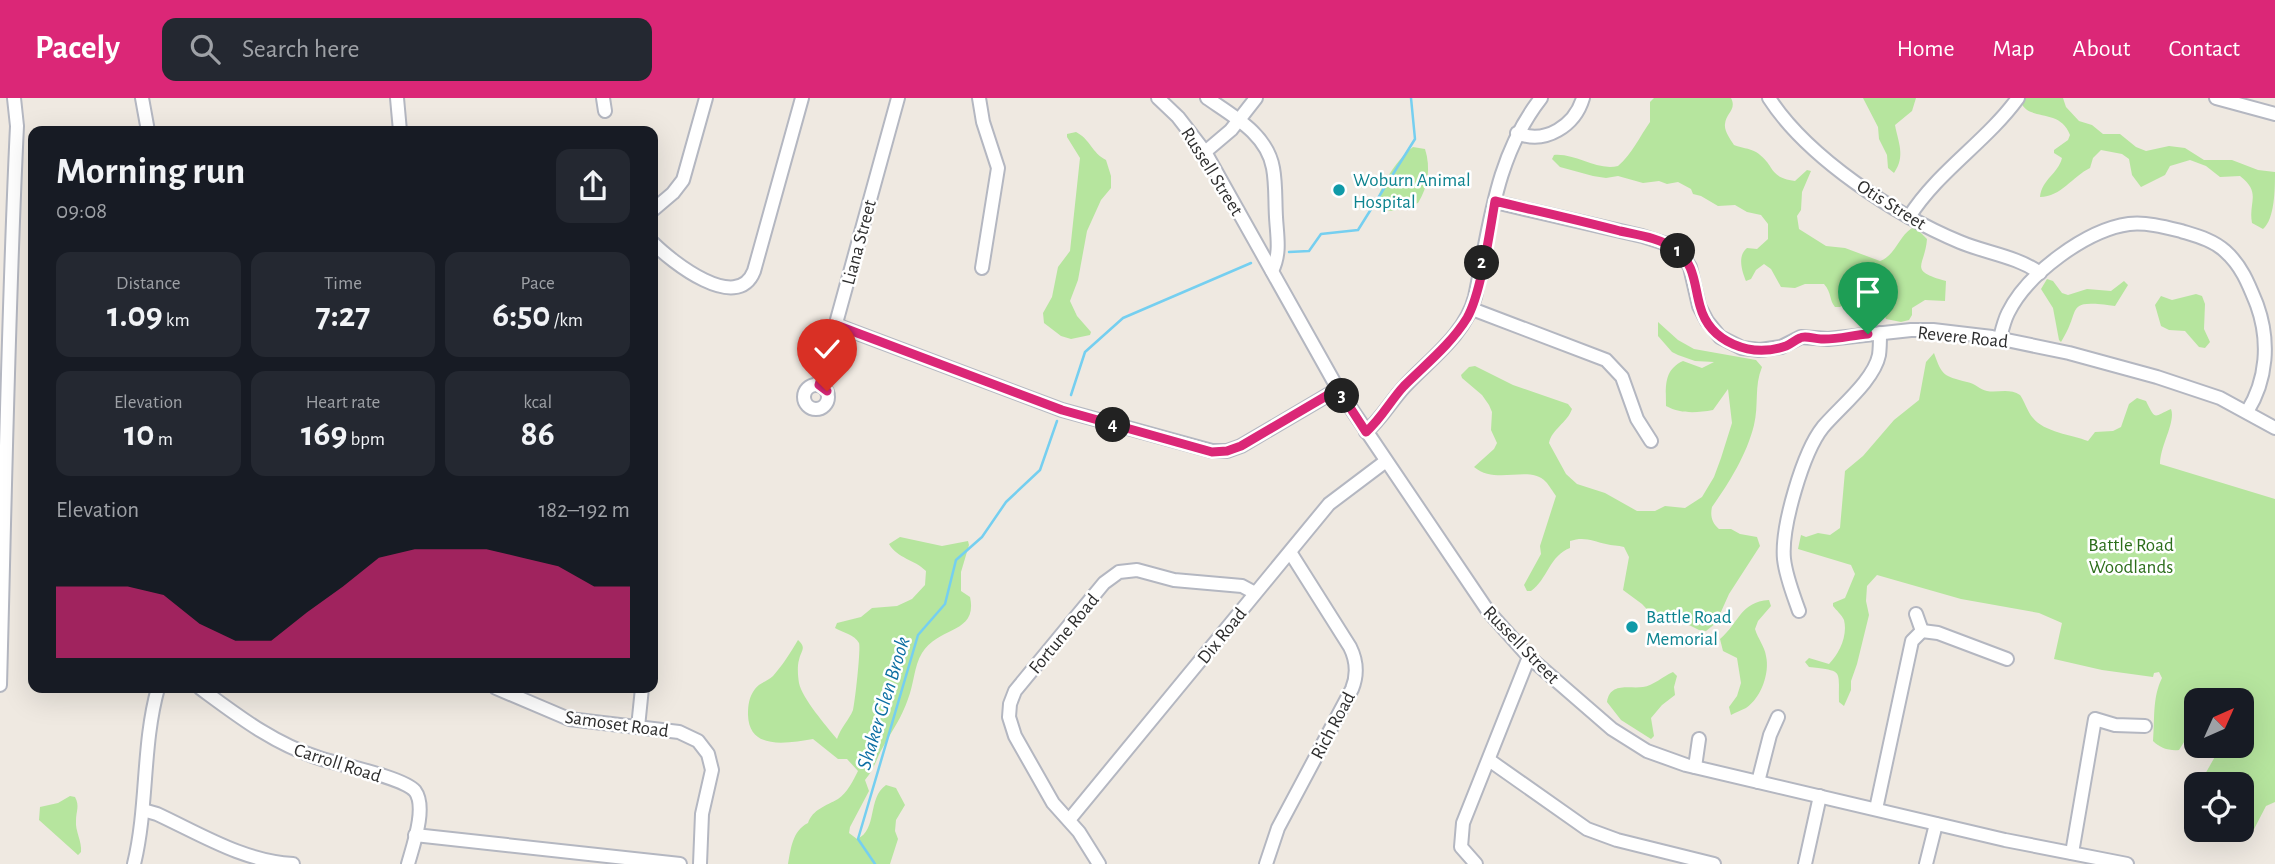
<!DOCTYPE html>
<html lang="en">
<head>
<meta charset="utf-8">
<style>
	:root { --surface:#171b24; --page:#242831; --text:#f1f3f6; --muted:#9ea1a6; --accent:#db2777 }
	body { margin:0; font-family:"Alegreya Sans",sans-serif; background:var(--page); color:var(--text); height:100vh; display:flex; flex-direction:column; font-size:26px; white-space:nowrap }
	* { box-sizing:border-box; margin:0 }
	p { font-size:23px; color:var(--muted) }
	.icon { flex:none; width:38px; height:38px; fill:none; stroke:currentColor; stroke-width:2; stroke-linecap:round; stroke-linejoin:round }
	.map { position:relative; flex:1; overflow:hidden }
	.side { position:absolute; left:28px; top:28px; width:630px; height:567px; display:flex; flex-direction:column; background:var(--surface); border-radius:14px; box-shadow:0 7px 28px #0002 }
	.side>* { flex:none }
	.needle { width:46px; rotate:45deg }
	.buttons { position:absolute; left:2184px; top:590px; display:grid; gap:14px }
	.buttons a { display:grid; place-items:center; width:70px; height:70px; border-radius:14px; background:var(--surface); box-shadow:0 7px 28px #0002; font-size:35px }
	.pin { position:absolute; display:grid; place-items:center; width:60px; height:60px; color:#fff; margin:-72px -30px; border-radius:50% 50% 50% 0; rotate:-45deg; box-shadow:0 0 7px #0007 }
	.pin .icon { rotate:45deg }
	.km { position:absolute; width:35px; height:35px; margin:-18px; border-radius:50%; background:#222; color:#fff; font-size:19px; line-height:35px; text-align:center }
	.round { display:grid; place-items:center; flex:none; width:74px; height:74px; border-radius:14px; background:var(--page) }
	.headline { display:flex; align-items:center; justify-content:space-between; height:119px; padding:0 28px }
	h1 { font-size:38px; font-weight:700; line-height:52px }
	.metrics { display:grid; grid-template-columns:repeat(3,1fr); gap:10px; height:119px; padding:7px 28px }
	.metrics div { display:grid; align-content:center; border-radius:14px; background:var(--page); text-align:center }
	.metrics b { font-size:35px; font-weight:700 }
	.metrics small { font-size:19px; font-weight:400 }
	.metrics p { font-size:19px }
	.chart { height:196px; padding:14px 28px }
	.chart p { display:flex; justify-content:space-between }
	.chart svg { width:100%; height:126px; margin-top:7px; fill:var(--accent); opacity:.7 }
	header { display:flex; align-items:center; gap:42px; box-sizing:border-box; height:98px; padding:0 35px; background:var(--accent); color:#fff }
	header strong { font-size:33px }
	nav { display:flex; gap:38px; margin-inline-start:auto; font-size:24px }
	.search { width:490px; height:63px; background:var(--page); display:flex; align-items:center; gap:18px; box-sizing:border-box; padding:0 24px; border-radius:14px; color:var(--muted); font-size:26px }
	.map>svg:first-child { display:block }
	.green { fill:#b6e59e }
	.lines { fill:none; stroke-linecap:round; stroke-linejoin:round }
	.stream { stroke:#75cff0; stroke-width:2.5 }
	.minor-casing { stroke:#b4b7c1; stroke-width:16 }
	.minor { stroke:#fff; stroke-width:12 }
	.route-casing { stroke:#fff; stroke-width:14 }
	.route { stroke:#db2777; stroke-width:9 }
	.culture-dot { fill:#0f9aa8; stroke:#fff; stroke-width:2.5 }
	.labels { text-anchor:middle; stroke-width:5; stroke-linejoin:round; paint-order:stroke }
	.street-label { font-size:19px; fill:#2e2e2e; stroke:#fff }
	.culture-label { font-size:19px; fill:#0d838f; stroke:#fff; text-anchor:start }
	.park-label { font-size:19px; fill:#2c6e1b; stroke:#fff }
	.water-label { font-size:21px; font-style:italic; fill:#0d6fa3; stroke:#fff }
</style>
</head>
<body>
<header>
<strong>Pacely</strong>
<div class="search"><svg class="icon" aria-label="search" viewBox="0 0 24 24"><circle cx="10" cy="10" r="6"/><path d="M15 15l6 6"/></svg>Search here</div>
<nav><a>Home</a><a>Map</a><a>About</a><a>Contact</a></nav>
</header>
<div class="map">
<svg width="2275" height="766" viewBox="0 0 2275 766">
	<rect width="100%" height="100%" fill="#efe9e1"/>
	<g class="green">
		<path d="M 1654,0 L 1731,0 C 1737,12 1726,15 1725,26 C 1724,33 1730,41 1734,47 C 1741,50 1749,50 1756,54 C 1776,67 1767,79 1795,83 L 1807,72 L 1811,73 L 1802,94 L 1801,112 L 1797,118 L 1799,131 L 1826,148 L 1845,150 L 1880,163 C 1896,157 1898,139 1912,130 L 1918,132 L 1927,141 C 1925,169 1907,172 1946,183 L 1945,203 L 1925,202 L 1912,210 L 1912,217 L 1909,222 L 1901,224 L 1886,221 L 1879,205 L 1864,198 L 1849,203 L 1840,209 L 1835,209 C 1829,202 1832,195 1824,186 L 1805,186 L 1795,190 L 1781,189 L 1771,171 L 1764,166 L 1756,172 L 1751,181 L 1746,183 C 1742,173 1737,158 1747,150 L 1757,151 L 1768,141 L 1768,126 L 1761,117 L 1747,114 L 1735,107 L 1718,108 L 1701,98 L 1693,96 L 1691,91 L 1678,84 L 1667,86 L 1659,83 L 1643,85 L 1618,78 L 1606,80 L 1593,78 L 1560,69 L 1552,61 L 1554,57 C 1576,55 1596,73 1618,68 C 1632,56 1640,38 1650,24 L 1650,4 Z"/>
		<path d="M 1863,0 L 1916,0 L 1912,13 L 1895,27 C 1898,44 1906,58 1894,75 L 1888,70 L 1887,57 L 1879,41 L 1878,29 Z"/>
		<path d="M 2025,0 L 2063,0 L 2066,9 L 2079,23 L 2092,27 L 2103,36 L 2120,36 L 2136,49 L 2146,53 L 2169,48 L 2185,50 L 2204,62 L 2232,62 L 2258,72 L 2275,74 C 2275,90 2275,121 2263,131 L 2252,125 C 2248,104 2262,95 2240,78 L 2220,79 L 2206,68 L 2190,62 L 2170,68 L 2165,77 L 2141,89 L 2132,77 L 2129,61 L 2122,56 L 2101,52 L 2093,60 L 2090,70 C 2073,78 2061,99 2040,99 C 2042,81 2058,76 2062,60 L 2054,55 L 2054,52 L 2068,42 L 2070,37 C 2060,9 2028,24 2021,4 Z"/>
		<path d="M 1076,34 C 1090,41 1092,55 1106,62 L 1111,78 L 1111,90 L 1101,102 L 1087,133 L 1078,182 L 1070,203 L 1077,218 L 1091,234 L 1090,237 L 1071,241 L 1061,238 L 1044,225 L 1043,215 L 1052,199 L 1058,169 L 1070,153 L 1080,60 L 1067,39 L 1067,36 Z"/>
		<path d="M 1413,49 L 1425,51 C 1431,70 1428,89 1418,105 L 1392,113 L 1377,111 L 1375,109 C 1380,88 1396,62 1413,49 Z"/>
		<path d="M 2047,181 L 2053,183 L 2062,195 L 2068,197 L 2087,191 L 2111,193 L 2124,183 L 2128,187 L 2115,208 C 2062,201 2083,210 2061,244 L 2059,242 L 2053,210 L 2041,191 Z"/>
		<polygon points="2196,196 2202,198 2205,206 2204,231 2210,244 2205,250 2199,249 2185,233 2169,232 2161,228 2155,207 2161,198 2172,202"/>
		<path d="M 1658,224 L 1678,242 L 1694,251 L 1756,262 L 1762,269 C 1754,288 1759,307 1754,327 C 1747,356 1729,385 1712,409 C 1710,418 1712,425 1719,431 L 1731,431 L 1740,436 L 1757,439 L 1760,448 L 1729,496 L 1716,525 L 1706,533 L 1699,532 L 1671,518 L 1658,523 L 1642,506 L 1623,492 L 1629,459 L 1624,449 C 1618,447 1612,448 1606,446 C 1593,443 1584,438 1570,443 L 1570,450 C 1550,457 1547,482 1531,493 L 1527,493 L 1524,487 L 1541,456 L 1540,448 L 1556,398 C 1553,394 1549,387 1546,384 C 1529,366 1497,388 1474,369 L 1494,351 L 1497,345 L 1491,332 L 1492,314 L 1489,307 L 1482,297 L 1462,280 L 1461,277 L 1469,269 L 1475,268 L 1513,287 L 1568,306 L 1572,311 C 1567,325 1552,331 1549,345 L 1566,376 L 1577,386 L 1605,395 L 1637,413 L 1655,413 L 1665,408 L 1685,410 L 1702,399 L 1714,379 L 1721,360 L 1732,325 L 1728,291 L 1713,312 C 1696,315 1681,316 1666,308 C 1666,290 1663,272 1683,263 L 1702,270 L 1714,264 L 1695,263 L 1678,257 L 1672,254 L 1658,238 Z"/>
		<path d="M 1934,255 C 1942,278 1944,278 1967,284 C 1975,285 1980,292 1987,293 C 1997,295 2010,290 2020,297 C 2023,300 2028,315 2033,320 C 2044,334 2072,337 2088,343 L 2095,334 L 2113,333 L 2121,329 L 2129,306 L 2137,300 L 2146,303 C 2156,324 2154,318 2171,311 C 2176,324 2160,348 2160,366 L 2275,401 L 2275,704 L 2266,708 L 2252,735 L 2249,736 L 2239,732 L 2242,732 L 2242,686 L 2208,686 L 2204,678 L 2221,648 L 2242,648 L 2242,602 L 2196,602 L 2196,633 L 2186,641 L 2179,652 C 2169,653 2160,650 2153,643 C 2155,622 2152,600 2162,580 L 2159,574 L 2154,575 L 2153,579 L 2102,572 L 2054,561 L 2062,525 L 2039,515 L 1961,501 L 1877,477 L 1867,488 L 1866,503 L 1869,517 L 1857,566 L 1851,583 L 1851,592 L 1844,608 L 1839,604 C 1838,572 1845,573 1809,569 L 1805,564 L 1809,560 L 1829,566 C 1839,556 1848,538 1844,522 C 1842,517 1836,512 1833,508 L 1833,505 L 1845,500 L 1855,476 L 1851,467 L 1798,451 L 1801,437 L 1806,439 L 1818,435 L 1830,437 L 1840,430 L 1845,373 L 1863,358 L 1894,322 L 1919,302 L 1926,264 Z"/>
		<path d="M 900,439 L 942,448 L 968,443 L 969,447 L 961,474 L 961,493 L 970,499 C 978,536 939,528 922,555 C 914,568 914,586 908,601 C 902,619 892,633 883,649 C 876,661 875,670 865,682 L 869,693 L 850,729 L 849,735 L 857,741 C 878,732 867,700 886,687 L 896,690 L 905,707 L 896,722 L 895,733 L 898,741 L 890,766 L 788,766 C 791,751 792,733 808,725 C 813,711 826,708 838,701 C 847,695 853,683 858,673 L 847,661 L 838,661 L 813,641 C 788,645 749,653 748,617 C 748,607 749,599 755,591 C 759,585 768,583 773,578 C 782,568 791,554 798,542 C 807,550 801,552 799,562 C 797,568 798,579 799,585 C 802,600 827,629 837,641 C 841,629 849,622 853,612 C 855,604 861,550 859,545 C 855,537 842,534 835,530 L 837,525 L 861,519 L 872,510 L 897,508 L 912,501 L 925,487 L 926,473 C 914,461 898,461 889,446 Z"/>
		<path d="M 1769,502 L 1771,508 L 1758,523 L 1755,531 C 1758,541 1765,549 1766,558 C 1770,575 1761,600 1746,610 C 1742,612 1736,614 1731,617 L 1729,609 L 1737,598 L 1741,585 L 1737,560 L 1723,553 L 1720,541 C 1739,525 1740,504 1769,502 Z"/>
		<path d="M 1673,574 L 1677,578 L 1674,589 L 1675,597 L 1662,607 L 1651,620 L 1654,638 L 1651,641 L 1621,622 L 1607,604 C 1610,584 1629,591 1643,589 C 1653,588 1663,578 1673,574 Z"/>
		<path d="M 70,698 L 75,699 C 80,708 76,713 76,723 C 75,733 82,743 81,754 L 78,757 L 39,722 L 40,709 L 58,705 Z"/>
	</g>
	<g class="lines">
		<g class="stream">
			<polyline points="1289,154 1309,153 1321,136 1358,132 1415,41 1411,0"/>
			<polyline points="1071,297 1085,254 1123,220 1251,165"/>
			<polyline points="875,766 858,741 918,537 945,506 956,462 982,439 1006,404 1040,372 1057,323"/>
		</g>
		<g class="minor-casing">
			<g id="minor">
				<polyline points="142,0 148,33"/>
				<polyline points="397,0 400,33"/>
				<polyline points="603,0 605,13"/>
				<polyline points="979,0 983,24 998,70 982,170"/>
				<polyline points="1158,0 1178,19 1205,54 1338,291 1488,513 1529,559 1612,631 1647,653 1686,667 2005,742 2127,766"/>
				<path d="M 1207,0 C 1233,18 1267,36 1273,70 C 1276,86 1275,103 1276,119 C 1277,138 1281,155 1272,173"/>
				<path d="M 1769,0 C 1807,59 1895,117 1960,144 C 1986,155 2016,158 2040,175"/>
				<polyline points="2216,0 2275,16"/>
				<path d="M 1517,35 C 1546,47 1575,27 1583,0"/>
				<polyline points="1205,54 1231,32 1256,0"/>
				<polyline points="1495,104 1642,138 1670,147 1683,158 1690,169 1699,208 1707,223 1720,239 1742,250 1760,252 1781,249 1801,239 1828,241 1911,232 1933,232 1992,239 2069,255 2157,279 2220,300 2275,330"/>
				<polyline points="653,112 673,95 683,82 706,0"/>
				<path d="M 1909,119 C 1938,73 1986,44 2018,0"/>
				<path d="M 653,145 C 671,163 737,216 754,173 L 802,0"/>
				<polyline points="1472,211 1606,262 1622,279 1637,321 1651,343"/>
				<polyline points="836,227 1062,312 1212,353 1227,353 1241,348 1338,291"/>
				<path d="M 2000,240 C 2002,232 2004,223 2008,215 C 2027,176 2086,132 2129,126 C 2146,124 2165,129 2181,133 C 2197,138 2213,142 2225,153 C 2242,168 2249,187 2257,207 C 2270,243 2267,282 2247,314"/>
				<circle cx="816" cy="299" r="12"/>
				<polyline points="819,287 898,0"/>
				<path d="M 1366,334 C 1382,320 1391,303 1405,288 C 1430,261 1465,237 1475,199 C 1490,128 1495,59 1541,0"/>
				<path d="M 1799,513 C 1793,496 1786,479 1784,461 C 1781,429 1803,354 1823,329 C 1840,309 1874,282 1879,257 C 1880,250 1880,242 1880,235"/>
				<polyline points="1922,533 1938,535 2007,561"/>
				<path d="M 0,587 C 5,400 8,214 17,28 L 14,0"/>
				<path d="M 200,590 C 238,618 274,646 319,660 C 340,667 403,679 415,693 C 427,709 413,748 408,766"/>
				<polyline points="496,590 569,621 679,634 698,643 708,656 712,672 702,716 700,766"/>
				<polyline points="638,629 642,590"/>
				<polyline points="1489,662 1587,731 1617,742 1714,766"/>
				<polyline points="1695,669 1699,641"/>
				<polyline points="1758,684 1770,637 1778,619"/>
				<polyline points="1876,711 1912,543 1922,533 1916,516"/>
				<path d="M 143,712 L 157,716 C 202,737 243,763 293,766"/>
				<polyline points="1069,722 1329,406 1386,363"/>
				<polyline points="415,737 680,766"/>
				<polyline points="2072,755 2095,621 2115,627 2145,628"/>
				<path d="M 134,766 C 148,708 142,647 158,590"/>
				<polyline points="1099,766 1079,734 1053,705 1015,638 1009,619 1010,606 1015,593 1104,485 1119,474 1137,472 1174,482 1242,488 1255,495"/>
				<path d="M 1266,766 L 1278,730 L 1352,591 C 1358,576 1357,563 1350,549 L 1290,454"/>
				<polyline points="1476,766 1461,749 1463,725 1529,559"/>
				<polyline points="1805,766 1820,698"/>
				<polyline points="1926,766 1936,726"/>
			</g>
		</g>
		<use href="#minor" class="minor"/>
	</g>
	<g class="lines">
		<g class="route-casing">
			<path id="route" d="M 827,293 L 819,287 L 836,227 L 1062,312 L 1212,354 L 1227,353 L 1241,348 L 1338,291 L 1366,334 C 1382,320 1390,303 1404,288 C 1426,266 1451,246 1467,220 C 1481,196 1490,132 1495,103 C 1537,113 1578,122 1620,133 C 1638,137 1660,140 1675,151 C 1695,165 1694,187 1700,208 C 1710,245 1751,260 1786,248 C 1791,246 1795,242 1800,240 C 1805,237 1814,241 1821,241 C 1836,242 1853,237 1868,236"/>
		</g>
		<use href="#route" class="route"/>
	</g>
	<g class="culture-dot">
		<circle cx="1339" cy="92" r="7"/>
		<circle cx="1632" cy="529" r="7"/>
	</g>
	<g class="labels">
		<g class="street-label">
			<text transform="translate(1213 73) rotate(58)" y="7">Russell Street</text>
			<text transform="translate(1892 106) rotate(32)" y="7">Otis Street</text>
			<text transform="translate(858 144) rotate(-75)" y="7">Liana Street</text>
			<text transform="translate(1963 238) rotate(6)" y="7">Revere Road</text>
			<text transform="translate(1063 535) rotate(-50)" y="7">Fortune Road</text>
			<text transform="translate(1221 537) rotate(-51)" y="7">Dix Road</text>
			<text transform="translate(1522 546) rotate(46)" y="7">Russell Street</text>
			<text transform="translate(617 625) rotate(8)" y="7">Samoset Road</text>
			<text transform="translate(1332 627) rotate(-62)" y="7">Rich Road</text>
			<text transform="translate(338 664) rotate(18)" y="7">Carroll Road</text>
		</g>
		<g class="culture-label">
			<text x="1353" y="88">Woburn Animal<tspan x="1353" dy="22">Hospital</tspan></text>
			<text x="1646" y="525">Battle Road<tspan x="1646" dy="22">Memorial</tspan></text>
		</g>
		<g class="park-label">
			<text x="2131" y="453">Battle Road<tspan x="2131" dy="22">Woodlands</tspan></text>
		</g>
		<g class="water-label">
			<text transform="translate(883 605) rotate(-73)" y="7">Shaker Glen Brook</text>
		</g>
	</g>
</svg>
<div class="buttons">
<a><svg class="needle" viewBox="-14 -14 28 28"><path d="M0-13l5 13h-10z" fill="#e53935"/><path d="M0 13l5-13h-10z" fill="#9ea1a6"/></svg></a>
<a><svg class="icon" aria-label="locate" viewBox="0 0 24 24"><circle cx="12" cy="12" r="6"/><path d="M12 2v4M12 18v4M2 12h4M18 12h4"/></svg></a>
</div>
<div class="pin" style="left:1868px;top:236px;background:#1e9e55"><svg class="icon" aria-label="arrive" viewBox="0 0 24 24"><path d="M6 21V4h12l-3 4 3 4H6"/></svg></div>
<div class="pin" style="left:827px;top:293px;background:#d93025"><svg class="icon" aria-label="check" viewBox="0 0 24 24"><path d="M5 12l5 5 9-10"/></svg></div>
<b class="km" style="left:1678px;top:153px">1</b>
<b class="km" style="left:1482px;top:165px">2</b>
<b class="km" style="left:1342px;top:298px">3</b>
<b class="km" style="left:1113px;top:327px">4</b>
<section class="side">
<div class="headline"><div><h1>Morning run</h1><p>09:08</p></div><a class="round"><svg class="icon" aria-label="share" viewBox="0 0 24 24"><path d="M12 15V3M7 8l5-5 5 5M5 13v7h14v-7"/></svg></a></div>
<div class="metrics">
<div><p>Distance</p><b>1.09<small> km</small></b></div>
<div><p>Time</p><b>7:27</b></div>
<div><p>Pace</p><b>6:50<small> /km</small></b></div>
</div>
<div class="metrics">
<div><p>Elevation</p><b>10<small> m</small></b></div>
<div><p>Heart rate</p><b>169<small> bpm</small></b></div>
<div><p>kcal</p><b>86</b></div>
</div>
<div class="chart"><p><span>Elevation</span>182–192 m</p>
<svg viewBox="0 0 160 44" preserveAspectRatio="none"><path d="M0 44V19L10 19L20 19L30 22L40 32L50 38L60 38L70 28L80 19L90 9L100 6L110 6L120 6L130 9L140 12L150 19L160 19V44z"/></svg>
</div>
</section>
</div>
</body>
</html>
